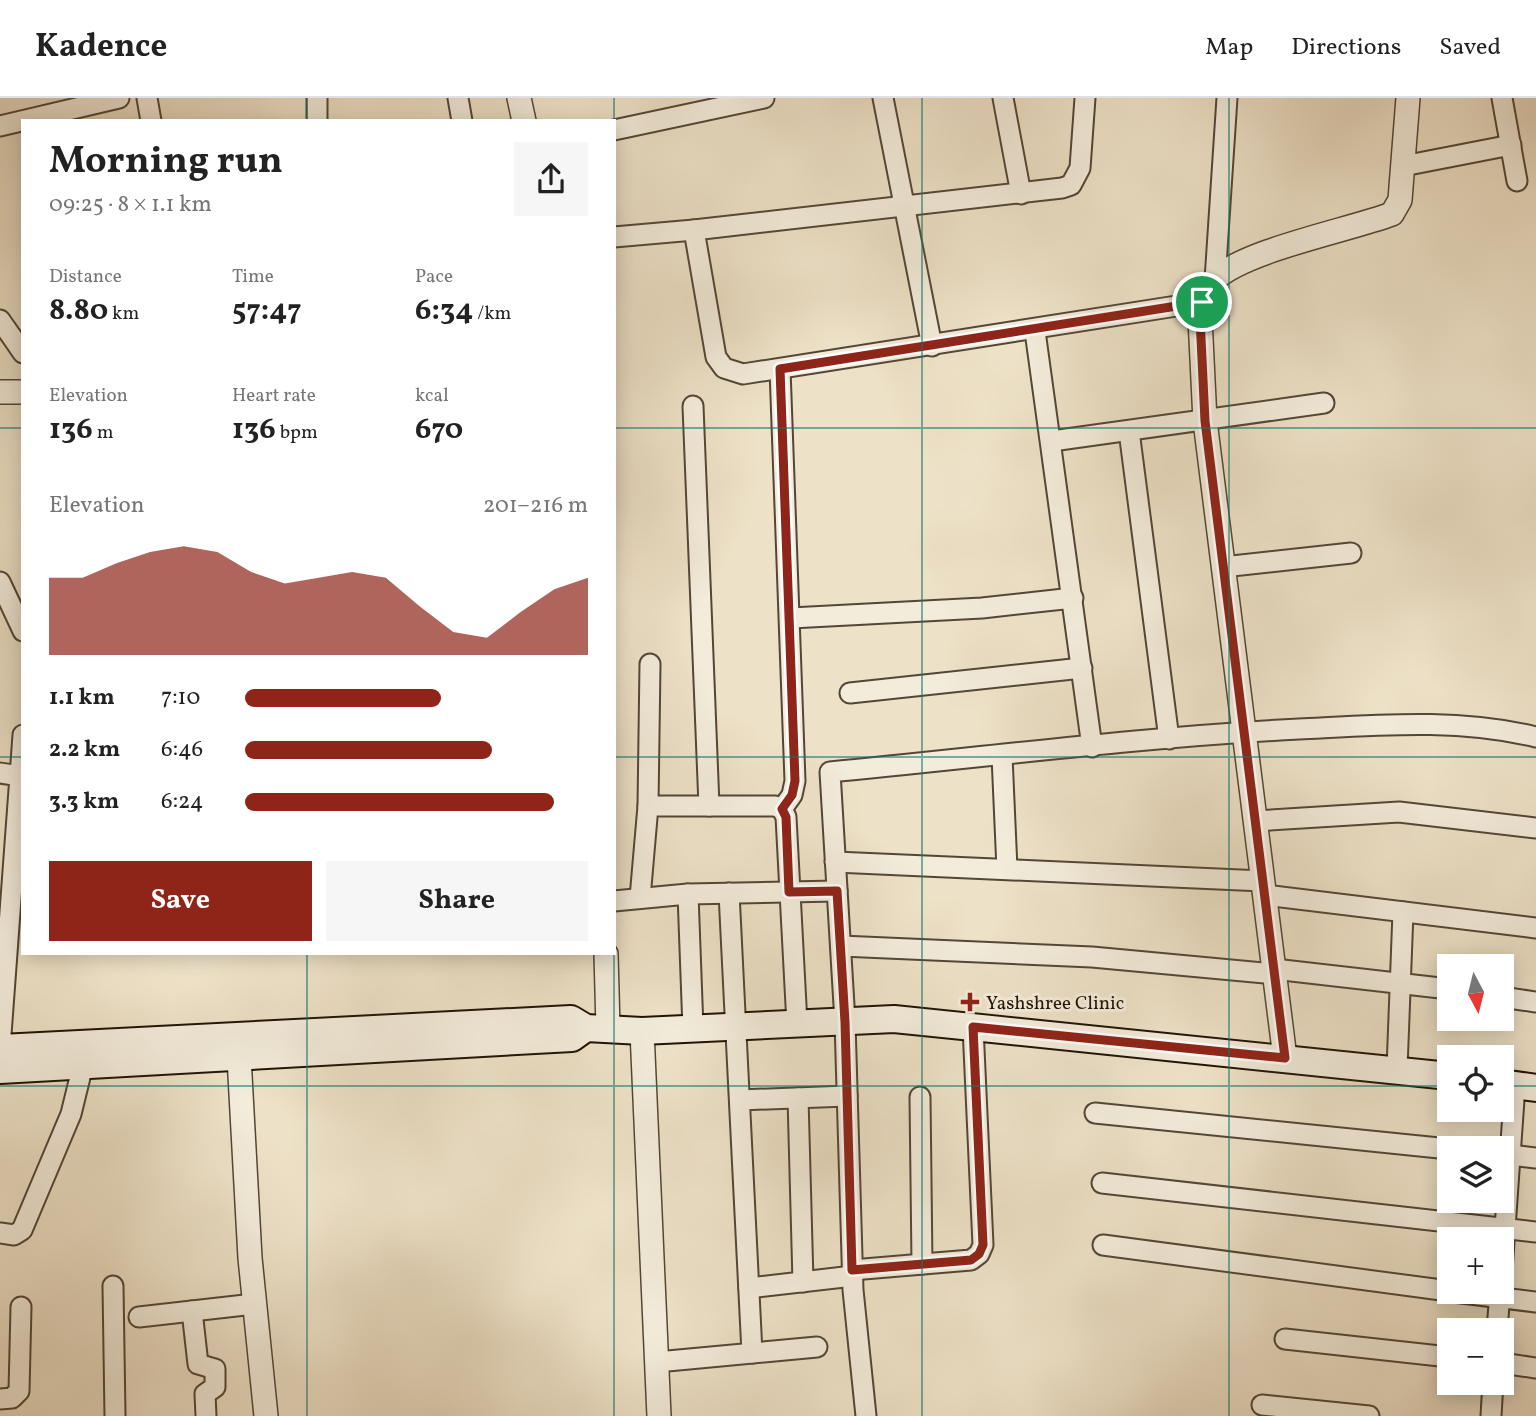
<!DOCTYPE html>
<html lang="en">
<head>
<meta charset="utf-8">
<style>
	:root { --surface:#fff; --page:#f6f6f6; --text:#222; --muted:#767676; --line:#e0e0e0; --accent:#8f2418 }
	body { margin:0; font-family:Vollkorn,serif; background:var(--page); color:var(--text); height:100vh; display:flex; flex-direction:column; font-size:26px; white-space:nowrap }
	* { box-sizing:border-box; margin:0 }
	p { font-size:23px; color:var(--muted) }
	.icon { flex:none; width:38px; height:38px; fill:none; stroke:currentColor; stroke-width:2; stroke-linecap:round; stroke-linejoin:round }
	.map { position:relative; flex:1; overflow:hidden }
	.side { position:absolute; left:21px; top:21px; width:595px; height:836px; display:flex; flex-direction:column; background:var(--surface); border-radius:0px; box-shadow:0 4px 18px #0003 }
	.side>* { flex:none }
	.needle { width:46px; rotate:173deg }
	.controls { position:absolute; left:1437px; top:856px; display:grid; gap:14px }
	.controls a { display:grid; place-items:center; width:77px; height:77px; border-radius:0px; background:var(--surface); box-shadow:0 4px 18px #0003; font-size:35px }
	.pin { position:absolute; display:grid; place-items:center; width:60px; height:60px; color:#fff; margin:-30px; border:4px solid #fff; border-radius:50%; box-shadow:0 2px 7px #0007 }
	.round { display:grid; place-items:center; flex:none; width:74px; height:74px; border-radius:0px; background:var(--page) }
	.summary { display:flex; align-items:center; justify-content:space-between; height:119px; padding:0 28px }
	h1 { font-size:38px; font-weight:700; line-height:52px }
	.stats { display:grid; grid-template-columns:repeat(3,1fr); gap:10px; height:119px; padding:7px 28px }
	.stats div { display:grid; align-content:center }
	.stats b { font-size:30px; font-weight:700 }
	.stats small { font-size:19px; font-weight:400 }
	.stats p { font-size:19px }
	.chart { height:196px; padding:14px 28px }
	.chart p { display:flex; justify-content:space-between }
	.chart svg { width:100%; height:126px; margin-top:7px; fill:var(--accent); opacity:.7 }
	.button { display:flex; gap:14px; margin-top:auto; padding:14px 28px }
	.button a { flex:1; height:80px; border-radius:0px; background:var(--accent); color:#fff; font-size:28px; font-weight:700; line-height:80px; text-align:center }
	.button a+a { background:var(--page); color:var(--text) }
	ul { padding:0 28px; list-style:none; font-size:23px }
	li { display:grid; grid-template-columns:112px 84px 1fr; align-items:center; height:52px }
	li i { height:18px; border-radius:9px; background:var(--accent) }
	header { display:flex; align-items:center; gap:42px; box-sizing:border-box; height:98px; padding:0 35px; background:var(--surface); border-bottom:2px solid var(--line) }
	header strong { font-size:33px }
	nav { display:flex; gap:38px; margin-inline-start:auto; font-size:24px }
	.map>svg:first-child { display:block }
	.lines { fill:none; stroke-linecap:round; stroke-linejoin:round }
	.minor-casing { stroke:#544636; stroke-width:23 }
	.tertiary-casing { stroke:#544636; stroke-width:26 }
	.secondary-casing { stroke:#211305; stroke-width:30 }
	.minor { stroke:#f3ecdb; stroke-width:19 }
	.tertiary { stroke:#f3ecdb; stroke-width:23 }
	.secondary { stroke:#f3ecdb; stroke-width:26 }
	.route-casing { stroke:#fff; stroke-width:14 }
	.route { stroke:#8f2418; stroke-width:9 }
	.grid { fill:none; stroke:#0f766e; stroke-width:2; stroke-opacity:0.55 }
	.poi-dot { fill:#8f2418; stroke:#f3ecdb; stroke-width:2.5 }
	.labels { text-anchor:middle; stroke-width:6; stroke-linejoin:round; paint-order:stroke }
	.poi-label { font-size:19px; fill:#211305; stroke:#f3ecdb; text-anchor:start }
</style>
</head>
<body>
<header>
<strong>Kadence</strong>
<nav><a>Map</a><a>Directions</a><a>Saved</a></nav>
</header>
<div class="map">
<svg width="1536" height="1318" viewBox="0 0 1536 1318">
	<rect width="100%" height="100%" fill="#ede1c7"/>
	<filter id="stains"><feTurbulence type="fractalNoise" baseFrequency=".00286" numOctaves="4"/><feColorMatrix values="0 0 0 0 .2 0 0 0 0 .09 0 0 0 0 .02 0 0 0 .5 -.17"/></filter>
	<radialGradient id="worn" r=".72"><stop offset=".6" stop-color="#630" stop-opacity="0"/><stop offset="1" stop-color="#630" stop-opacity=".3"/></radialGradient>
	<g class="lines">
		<g class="minor-casing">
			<g id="minor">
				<polyline points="147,0 151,23"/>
				<polyline points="317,0 317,23"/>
				<polyline points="458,0 462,23"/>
				<polyline points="883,0 932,248"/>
				<polyline points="1003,0 1021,96"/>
				<polyline points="1085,0 1080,70 1071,87 1062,90 694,132 716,259 724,270 743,276 1202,204"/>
				<polyline points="1502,0 1517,83"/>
				<polyline points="0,28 119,0"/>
				<polyline points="614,32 764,0"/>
				<polyline points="1403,68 1511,47"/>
				<polyline points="614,139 694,132"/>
				<polyline points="1215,182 1227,0"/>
				<polyline points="0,222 23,255"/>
				<polyline points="1035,233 1092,649"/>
				<polyline points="780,271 795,683 792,697 782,711"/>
				<polyline points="693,308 709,708"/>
				<polyline points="1129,333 1169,641"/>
				<polyline points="1052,343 1324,305"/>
				<polyline points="1223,469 1351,455"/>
				<polyline points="0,484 23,533"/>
				<polyline points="791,520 982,510 1073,500"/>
				<polyline points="850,595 1082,570"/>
				<polyline points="1002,658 1007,771"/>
				<polyline points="0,675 20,678 0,950"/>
				<polyline points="20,678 23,637"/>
				<polyline points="648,708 775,708 782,711 786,719 797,926"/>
				<polyline points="1255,723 1399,714 1536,730"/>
				<polyline points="835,764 1263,783"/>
				<polyline points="729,795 752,1255"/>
				<polyline points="688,796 693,931"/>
				<polyline points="1265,797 1536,830"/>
				<polyline points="640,800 648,708 650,566"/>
				<polyline points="614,803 688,796 837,793"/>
				<polyline points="841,848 1092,859 1275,876"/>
				<polyline points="1274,871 1449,891"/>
				<polyline points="1502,899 1536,904"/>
				<polyline points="1397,971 1403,814"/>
				<polyline points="920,999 922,1166"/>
				<polyline points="798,1000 803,1184"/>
				<polyline points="740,1002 847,998"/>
				<polyline points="1095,1015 1449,1051"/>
				<polyline points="1502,1056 1536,1060"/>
				<polyline points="1102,1085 1536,1134"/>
				<polyline points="0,1135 14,1137 22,1132 71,1016 83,967"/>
				<polyline points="1103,1147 1449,1193"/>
				<polyline points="852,1172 971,1162 979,1156 983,1147 973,929"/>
				<polyline points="1502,1173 1515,987"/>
				<polyline points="113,1188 115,1318"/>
				<polyline points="749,1190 853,1178"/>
				<polyline points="1453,1194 1536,1204"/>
				<polyline points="192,1213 198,1266 215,1271 215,1289 205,1296 206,1318"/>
				<polyline points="139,1219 254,1206"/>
				<polyline points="1497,1232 1500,1194"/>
				<polyline points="1285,1241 1449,1259"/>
				<polyline points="657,1264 817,1249"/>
				<polyline points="1502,1265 1536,1270"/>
				<polyline points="0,1301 12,1300 19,1293 21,1209"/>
				<polyline points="1262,1307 1369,1318"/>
				<path d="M 866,1318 L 853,1192 L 845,924 L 830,674 C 986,659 1143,639 1299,631 C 1379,627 1458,620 1536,639"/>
				<polyline points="1491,1318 1493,1284"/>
			</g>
		</g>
		<g class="tertiary-casing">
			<g id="tertiary">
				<polyline points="519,0 524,23"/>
				<polyline points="0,294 23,294"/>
				<polyline points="606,856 608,930"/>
				<polyline points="642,933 659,1318"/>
				<polyline points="239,959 250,1160 266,1318"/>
				<path d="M 1285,960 L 1205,323 L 1200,220 C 1202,207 1205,191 1215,181 C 1246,152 1349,132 1392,116 L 1400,102 L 1408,0"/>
			</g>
		</g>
		<g class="secondary-casing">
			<g id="secondary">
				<polyline points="0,950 571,921 586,930 642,933 894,921 1449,978"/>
				<polyline points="0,972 572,940 586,930"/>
				<polyline points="1502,985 1536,990"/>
			</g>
		</g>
		<use href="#minor" class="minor"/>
		<use href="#tertiary" class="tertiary"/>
		<use href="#secondary" class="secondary"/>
	</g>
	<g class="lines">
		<g class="route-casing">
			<polygon id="route" points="1202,204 1200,220 1205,323 1285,960 973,929 983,1147 979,1156 971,1162 852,1172 845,924 837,793 789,794 786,719 782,711 792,697 795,683 780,271"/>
		</g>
		<use href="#route" class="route"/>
	</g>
	<path class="grid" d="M 307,0 L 307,23M 614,0 L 614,1318M 922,0 L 922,1318M 1229,0 L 1229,1318M 0,330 L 23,330M 614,330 L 1536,330M 0,659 L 23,659M 614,659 L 1536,659M 307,856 L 307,1318M 0,988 L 1449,988M 1502,988 L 1536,988"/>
	<path class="poi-dot" d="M966.5 893.5h7v7h7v7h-7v7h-7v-7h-7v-7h7z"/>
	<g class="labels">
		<g class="poi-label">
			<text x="986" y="911">Yashshree Clinic</text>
		</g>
	</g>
	<rect width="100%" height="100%" filter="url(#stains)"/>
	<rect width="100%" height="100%" fill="url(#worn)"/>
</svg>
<div class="controls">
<a><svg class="needle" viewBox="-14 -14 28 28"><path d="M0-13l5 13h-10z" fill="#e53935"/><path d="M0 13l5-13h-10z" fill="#767676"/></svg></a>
<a><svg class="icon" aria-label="locate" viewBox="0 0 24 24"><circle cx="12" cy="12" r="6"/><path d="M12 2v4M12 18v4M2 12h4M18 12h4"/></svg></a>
<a><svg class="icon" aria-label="layers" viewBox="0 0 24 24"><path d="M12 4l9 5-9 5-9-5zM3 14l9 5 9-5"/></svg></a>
<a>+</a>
<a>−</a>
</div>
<div class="pin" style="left:1202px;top:204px;background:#1e9e55"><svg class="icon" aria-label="arrive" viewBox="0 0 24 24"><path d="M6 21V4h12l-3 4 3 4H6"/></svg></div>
<section class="side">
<div class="summary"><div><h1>Morning run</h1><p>09:25 · 8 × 1.1 km</p></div><a class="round"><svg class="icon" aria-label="share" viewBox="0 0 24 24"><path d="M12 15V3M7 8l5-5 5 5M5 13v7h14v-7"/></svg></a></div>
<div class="stats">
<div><p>Distance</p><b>8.80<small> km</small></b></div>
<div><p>Time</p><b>57:47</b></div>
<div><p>Pace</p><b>6:34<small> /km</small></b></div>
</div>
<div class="stats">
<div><p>Elevation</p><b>136<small> m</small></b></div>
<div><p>Heart rate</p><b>136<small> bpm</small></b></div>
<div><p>kcal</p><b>670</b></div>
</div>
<div class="chart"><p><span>Elevation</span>201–216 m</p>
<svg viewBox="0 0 160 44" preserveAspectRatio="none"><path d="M0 44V17L10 17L20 12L30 8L40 6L50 8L60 15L70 19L80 17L90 15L100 17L110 27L120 36L130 38L140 29L150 21L160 17V44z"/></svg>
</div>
<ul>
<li><b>1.1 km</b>7:10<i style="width:57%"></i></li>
<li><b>2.2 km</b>6:46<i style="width:72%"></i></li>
<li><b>3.3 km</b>6:24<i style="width:90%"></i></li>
</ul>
<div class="button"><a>Save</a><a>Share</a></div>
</section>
</div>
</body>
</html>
